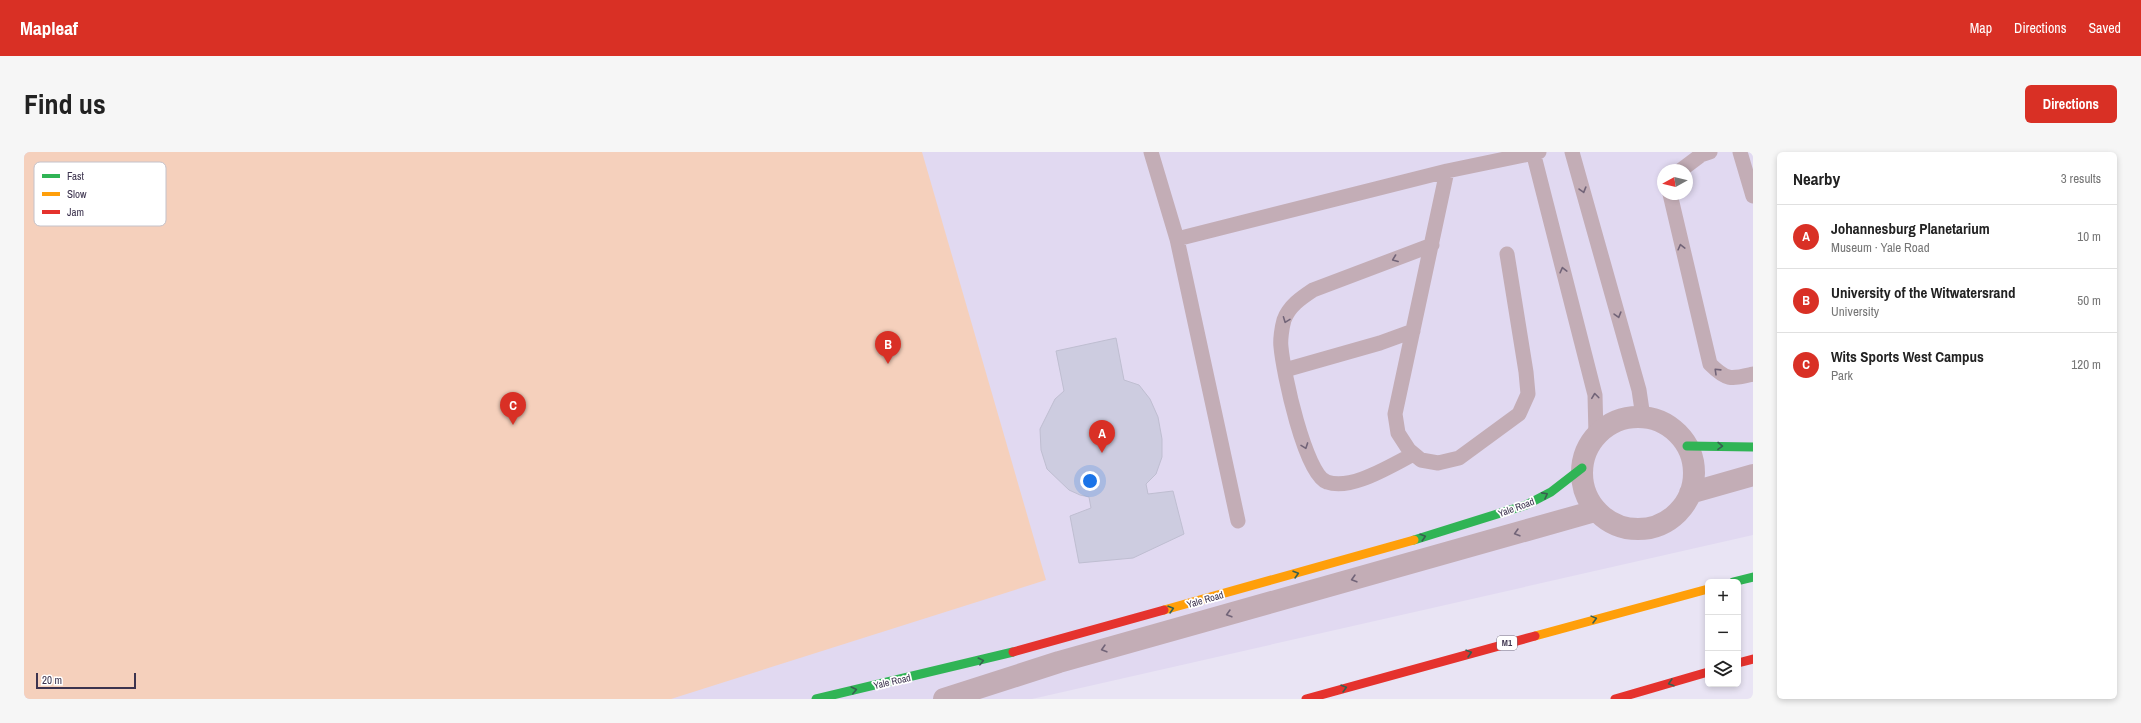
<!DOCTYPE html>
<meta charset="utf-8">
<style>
:root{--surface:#fff;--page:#f6f6f6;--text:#222;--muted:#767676;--line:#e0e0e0;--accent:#d93025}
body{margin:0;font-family:"Archivo Narrow",sans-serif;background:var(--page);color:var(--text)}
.controls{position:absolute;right:12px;bottom:12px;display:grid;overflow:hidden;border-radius:6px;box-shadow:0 2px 6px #0003}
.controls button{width:36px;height:36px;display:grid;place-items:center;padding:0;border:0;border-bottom:1px solid var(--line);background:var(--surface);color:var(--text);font:20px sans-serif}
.compass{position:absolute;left:1633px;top:12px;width:36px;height:36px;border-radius:50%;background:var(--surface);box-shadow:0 2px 6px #0003;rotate:262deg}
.scale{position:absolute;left:12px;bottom:10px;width:100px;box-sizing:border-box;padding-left:4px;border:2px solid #3c334e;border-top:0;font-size:11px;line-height:14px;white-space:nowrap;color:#3c334e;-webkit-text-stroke:3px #fff;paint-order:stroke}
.you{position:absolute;left:1066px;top:329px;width:14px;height:14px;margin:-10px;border:3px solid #fff;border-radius:50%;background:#1a73e8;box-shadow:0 0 0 6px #1a73e833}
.badge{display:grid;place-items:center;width:26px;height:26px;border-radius:50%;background:var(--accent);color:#fff;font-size:13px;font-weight:700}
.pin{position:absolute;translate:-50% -33px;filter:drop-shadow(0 1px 2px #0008)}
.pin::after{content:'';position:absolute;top:21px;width:14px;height:12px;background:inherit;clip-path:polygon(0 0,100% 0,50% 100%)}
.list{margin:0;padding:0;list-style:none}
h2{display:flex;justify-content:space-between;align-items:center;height:52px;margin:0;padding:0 16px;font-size:17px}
h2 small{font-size:13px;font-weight:400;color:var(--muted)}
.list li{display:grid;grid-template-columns:26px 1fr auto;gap:12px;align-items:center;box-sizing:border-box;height:64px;padding:0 16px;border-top:1px solid var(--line)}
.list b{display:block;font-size:15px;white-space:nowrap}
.list p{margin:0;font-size:13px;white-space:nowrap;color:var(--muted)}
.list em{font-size:13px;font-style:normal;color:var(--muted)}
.icon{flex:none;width:22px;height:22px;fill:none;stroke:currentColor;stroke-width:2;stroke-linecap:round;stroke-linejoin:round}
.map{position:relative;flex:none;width:1729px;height:547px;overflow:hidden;border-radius:6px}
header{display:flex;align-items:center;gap:24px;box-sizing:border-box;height:56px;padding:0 20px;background:var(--accent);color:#fff}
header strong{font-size:19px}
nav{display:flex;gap:22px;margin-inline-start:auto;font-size:14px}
.intro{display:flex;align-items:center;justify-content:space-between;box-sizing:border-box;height:96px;padding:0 24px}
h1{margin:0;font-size:28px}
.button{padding:10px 18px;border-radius:6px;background:var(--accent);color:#fff;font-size:14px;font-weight:700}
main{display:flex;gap:24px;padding:0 24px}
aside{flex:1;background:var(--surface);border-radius:6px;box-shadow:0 2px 6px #0003}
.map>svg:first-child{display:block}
.built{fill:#e1d9f1;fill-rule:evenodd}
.green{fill:#f5d0bc}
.building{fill:#cdcce0;stroke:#bfbed1}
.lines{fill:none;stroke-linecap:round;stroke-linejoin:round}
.lane{stroke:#c3adb6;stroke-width:15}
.street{stroke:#c3adb6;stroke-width:22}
.fast{stroke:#30b455;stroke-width:9}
.slow{stroke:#ff9f0a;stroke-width:9}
.jam{stroke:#e5322d;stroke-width:9}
.oneway{stroke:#726478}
.oneway2{stroke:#386050}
.labels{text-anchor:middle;stroke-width:3.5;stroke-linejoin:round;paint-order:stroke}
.shield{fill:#fff;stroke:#767083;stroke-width:1}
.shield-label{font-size:9px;font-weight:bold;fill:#3c334e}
.street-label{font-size:10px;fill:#3c334e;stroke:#fff}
.key{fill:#fff;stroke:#c4c2ca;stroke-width:1}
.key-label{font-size:11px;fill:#3c334e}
</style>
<header>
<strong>Mapleaf</strong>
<nav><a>Map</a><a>Directions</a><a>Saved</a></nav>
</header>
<div class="intro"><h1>Find us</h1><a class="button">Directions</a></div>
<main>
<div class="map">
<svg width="1729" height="547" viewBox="0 0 1729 547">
<rect width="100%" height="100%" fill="#e9e4f4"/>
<path class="built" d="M0,0H1729V383L1008,547H0ZM1639,18H1663V42H1639Z"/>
<path class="green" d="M0,0H898L1022,428L647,547H0Z"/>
<path class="building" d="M1092,186L1100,228L1115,233L1126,247L1134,265L1138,287V305L1132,322L1122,332L1124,342L1149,339L1160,382L1109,406L1055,411L1046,364L1067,356L1065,345L1056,343L1045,338L1023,317L1017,298L1016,277L1031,247L1040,239L1032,199Z"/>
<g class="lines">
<path class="lane" d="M1127,0L1153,87L1214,369
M1509,0L1571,243L1572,283
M1548,0L1615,238L1619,265
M1716,0L1729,44
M1657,18L1677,3L1686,0
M1423,19L1371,262L1374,281L1385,298L1397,308L1414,311L1435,306L1495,262L1504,242L1502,220L1483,102
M1646,42L1686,212C1703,229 1707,227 1729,222
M1153,87L1423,19L1515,0
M1261,218L1356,191L1389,179
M1390,302C1367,313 1328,339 1303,330C1281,323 1259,219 1257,195C1256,188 1258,175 1260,168C1265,154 1277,146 1289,138L1408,93"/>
<path class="street" d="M1558 321a56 56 0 1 1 112 0a56 56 0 1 1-112 0Z
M1666,341L1729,323
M920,547L1035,510L1571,359"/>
<path class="fast" d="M1663,294L1729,295
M1390,388L1502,353L1527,340L1558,316
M1709,430L1729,425
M792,547L989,500"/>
<path class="slow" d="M1140,458L1390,388
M1511,484L1684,437"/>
<path class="jam" d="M989,500L1140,458
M1714,511L1729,507
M1282,547L1511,484
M1591,547L1684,520"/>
</g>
<defs><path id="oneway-chevron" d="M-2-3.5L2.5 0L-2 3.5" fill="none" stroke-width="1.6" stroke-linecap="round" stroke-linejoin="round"/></defs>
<g class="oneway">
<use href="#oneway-chevron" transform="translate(1559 38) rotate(74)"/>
<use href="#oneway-chevron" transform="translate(1657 95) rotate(-104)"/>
<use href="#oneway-chevron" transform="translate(1371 107) rotate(159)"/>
<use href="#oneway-chevron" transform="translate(1539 118) rotate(-104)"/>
<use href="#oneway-chevron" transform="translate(1594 163) rotate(74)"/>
<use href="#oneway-chevron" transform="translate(1262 168) rotate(111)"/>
<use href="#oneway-chevron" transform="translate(1693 219) rotate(-136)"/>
<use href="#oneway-chevron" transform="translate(1571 244) rotate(-97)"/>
<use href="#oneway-chevron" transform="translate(1281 294) rotate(70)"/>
<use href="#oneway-chevron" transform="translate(1493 381) rotate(164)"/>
<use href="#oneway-chevron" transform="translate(1330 427) rotate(164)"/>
<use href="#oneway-chevron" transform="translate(1205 462) rotate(164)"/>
<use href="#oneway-chevron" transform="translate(1080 497) rotate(164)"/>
</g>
<g class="oneway2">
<use href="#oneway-chevron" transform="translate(1696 294) rotate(1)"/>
<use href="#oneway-chevron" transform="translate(1521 343) rotate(-28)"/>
<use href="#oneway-chevron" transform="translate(1399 385) rotate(-17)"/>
<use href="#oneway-chevron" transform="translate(1272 422) rotate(-16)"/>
<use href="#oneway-chevron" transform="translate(1147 457) rotate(-16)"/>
<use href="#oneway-chevron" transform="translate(1570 467) rotate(-15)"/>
<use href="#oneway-chevron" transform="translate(1445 501) rotate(-16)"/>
<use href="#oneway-chevron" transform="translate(957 509) rotate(-14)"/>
<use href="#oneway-chevron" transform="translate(1647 531) rotate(164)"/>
<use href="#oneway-chevron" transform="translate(1320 536) rotate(-16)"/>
<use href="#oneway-chevron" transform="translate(830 538) rotate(-13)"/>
</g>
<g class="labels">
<rect class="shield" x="1473" y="484" width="20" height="14" rx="3"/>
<g class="shield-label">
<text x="1483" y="494">M1</text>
</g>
<g class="street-label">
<text transform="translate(1492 355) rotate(-20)" y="4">Yale Road</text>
<text transform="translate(1181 447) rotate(-16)" y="4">Yale Road</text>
<text transform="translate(868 529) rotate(-13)" y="4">Yale Road</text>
</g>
</g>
<rect x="10" y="10" width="132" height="64" rx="6" class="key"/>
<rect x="18" y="22" width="18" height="4" fill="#30b455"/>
<rect x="18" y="40" width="18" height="4" fill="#ff9f0a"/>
<rect x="18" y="58" width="18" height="4" fill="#e5322d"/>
<g class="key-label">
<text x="43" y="28">Fast</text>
<text x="43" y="46">Slow</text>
<text x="43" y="64">Jam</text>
</g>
</svg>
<div class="controls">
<button>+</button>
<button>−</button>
<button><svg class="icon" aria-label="layers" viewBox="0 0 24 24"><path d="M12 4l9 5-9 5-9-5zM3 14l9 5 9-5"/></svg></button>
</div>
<svg class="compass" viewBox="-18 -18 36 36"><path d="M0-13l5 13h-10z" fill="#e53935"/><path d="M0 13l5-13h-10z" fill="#767676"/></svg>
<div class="scale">20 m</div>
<div class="you"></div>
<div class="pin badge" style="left:1078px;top:301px">A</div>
<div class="pin badge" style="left:864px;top:212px">B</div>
<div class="pin badge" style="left:489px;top:273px">C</div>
</div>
<aside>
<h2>Nearby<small>3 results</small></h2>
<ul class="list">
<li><span class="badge">A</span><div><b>Johannesburg Planetarium</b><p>Museum · Yale Road</p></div><em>10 m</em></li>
<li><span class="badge">B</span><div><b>University of the Witwatersrand</b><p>University</p></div><em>50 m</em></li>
<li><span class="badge">C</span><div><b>Wits Sports West Campus</b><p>Park</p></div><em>120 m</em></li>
</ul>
</aside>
</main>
